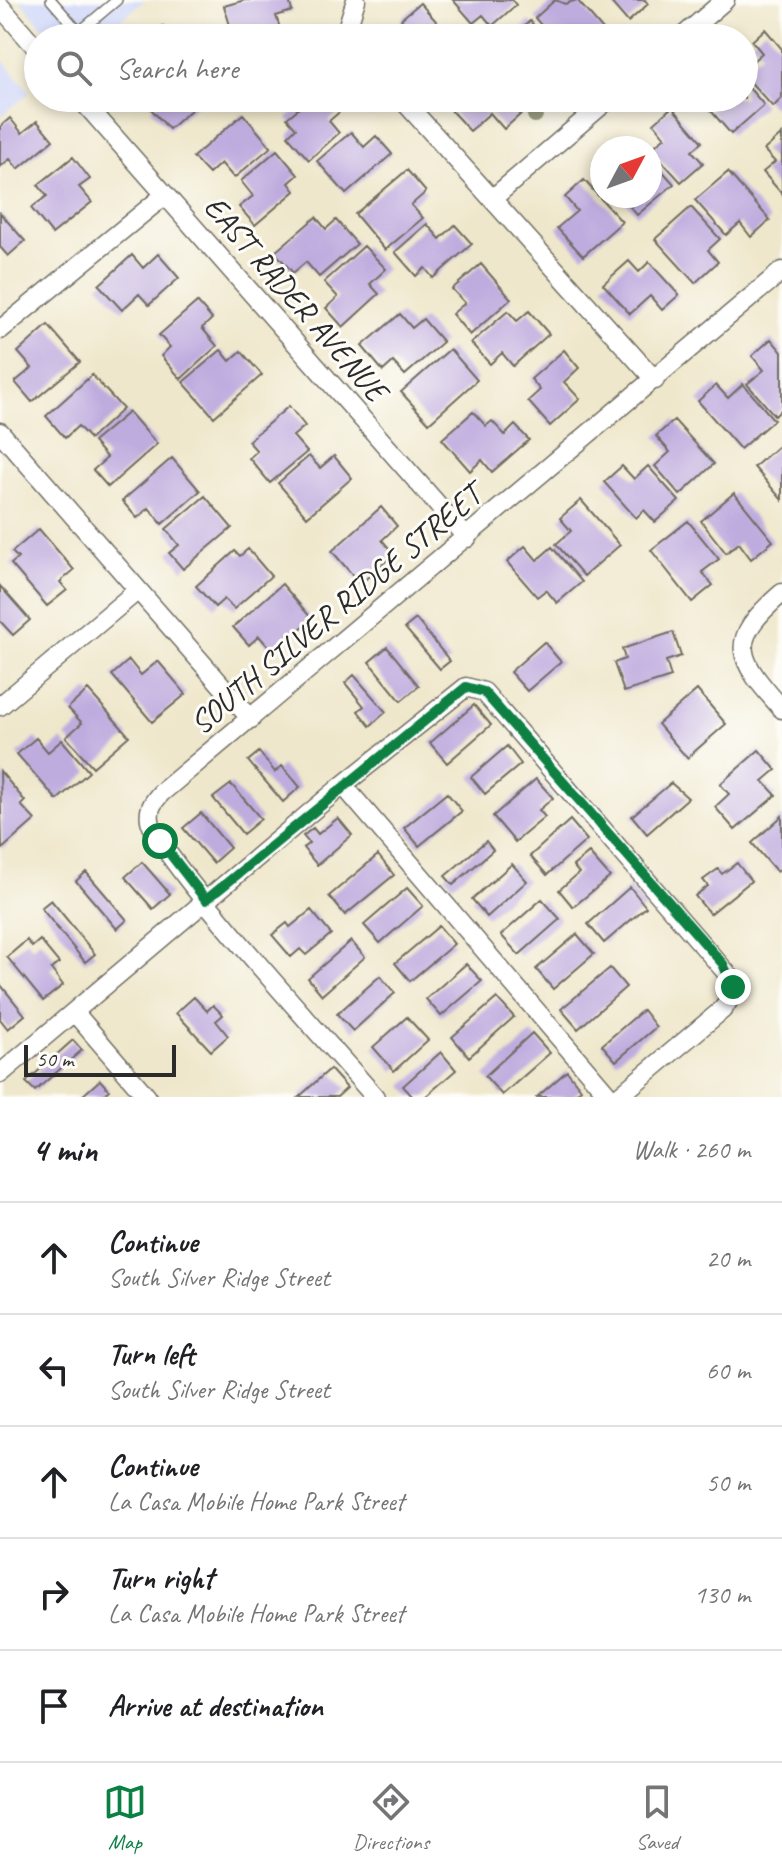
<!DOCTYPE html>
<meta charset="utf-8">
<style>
:root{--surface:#fff;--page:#f2f2f2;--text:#202124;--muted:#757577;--line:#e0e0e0;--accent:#0b8043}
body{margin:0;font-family:Caveat,sans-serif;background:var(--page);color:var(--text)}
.compass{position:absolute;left:590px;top:136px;width:72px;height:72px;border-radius:50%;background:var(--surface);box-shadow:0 4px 12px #0003;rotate:49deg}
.scale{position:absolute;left:24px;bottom:20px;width:152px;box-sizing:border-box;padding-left:8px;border:4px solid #2b2b2b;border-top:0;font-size:22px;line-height:28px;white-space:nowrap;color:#2b2b2b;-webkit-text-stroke:6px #fdfcf7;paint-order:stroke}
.stop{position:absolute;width:24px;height:24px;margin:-18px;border:6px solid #0b8043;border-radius:50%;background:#fff}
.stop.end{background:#0b8043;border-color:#fff;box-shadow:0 2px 8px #0008}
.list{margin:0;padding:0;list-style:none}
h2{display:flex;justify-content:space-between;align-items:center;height:104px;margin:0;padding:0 32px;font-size:34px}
h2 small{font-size:26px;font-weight:400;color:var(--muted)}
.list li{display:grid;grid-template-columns:52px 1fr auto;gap:24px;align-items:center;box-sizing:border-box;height:112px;padding:0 32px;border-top:2px solid var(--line)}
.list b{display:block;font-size:30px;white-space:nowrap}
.list p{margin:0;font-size:26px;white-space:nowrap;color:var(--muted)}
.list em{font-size:26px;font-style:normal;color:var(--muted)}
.icon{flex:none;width:44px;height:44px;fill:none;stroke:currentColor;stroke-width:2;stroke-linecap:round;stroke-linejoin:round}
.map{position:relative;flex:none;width:782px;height:1097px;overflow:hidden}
.search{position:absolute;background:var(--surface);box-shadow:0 4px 12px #0003;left:24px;right:24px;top:24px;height:88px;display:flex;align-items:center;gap:20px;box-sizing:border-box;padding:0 28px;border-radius:44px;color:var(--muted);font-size:30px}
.sheet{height:664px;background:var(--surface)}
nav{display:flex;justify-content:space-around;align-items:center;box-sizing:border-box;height:112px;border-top:2px solid var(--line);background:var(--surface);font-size:22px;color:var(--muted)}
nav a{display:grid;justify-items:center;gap:4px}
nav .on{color:var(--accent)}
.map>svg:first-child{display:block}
.built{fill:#d1d9f9}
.building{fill:#bfacdf}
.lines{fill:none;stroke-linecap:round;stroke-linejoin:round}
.service-casing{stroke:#706d63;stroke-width:12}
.minor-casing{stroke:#706d63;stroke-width:21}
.service{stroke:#fff;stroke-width:9}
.minor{stroke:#fff;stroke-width:18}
.tree{fill:#9a9c80}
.route{stroke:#0b8043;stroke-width:10}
.labels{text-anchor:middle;stroke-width:6;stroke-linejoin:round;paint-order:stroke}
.street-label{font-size:32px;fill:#2b2b2b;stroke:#fdfcf7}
</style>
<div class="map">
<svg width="782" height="1097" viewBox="0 0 782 1097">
<rect width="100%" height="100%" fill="#fdfcf7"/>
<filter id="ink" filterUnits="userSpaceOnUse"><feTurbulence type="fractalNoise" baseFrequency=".0125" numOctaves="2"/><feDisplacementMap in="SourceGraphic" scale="16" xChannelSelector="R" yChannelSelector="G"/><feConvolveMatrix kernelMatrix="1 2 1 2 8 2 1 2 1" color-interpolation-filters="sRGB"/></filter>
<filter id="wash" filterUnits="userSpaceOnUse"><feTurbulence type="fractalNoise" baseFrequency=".006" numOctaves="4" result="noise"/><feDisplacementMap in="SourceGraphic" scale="32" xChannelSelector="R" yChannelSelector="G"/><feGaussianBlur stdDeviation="1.8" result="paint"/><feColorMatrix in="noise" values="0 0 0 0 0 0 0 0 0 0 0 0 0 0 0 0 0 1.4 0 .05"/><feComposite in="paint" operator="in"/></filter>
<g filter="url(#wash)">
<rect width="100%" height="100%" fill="#efe7cb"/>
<path class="built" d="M20,0H145L99,38H52Z
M0,57L30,92L0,117Z"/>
<g id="blocks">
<path class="building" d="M245,0H289L292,11L276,16L282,34L267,38H234L224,6Z
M453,0H512L516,5L492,26L483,15L473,23Z
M555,0L565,4L577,0L610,38H552L535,18Z
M609,0H645L648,4L628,22Z
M420,3L451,38H408L413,33L401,19Z
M530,21L545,38H510Z
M163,26L173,38H129L141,28L149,37Z
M765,29L782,49V98L773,107L744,75V69L762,53L752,41Z
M744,82L764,105L731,134L700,98H744Z
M163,98H197L200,102L169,129L151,109Z
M311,98H335L344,108L329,121L339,133L309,160L288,136L296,128L287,118Z
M450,98H506L521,114L504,129L490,113L470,131L444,103Z
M672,107L702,142L692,151L703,163L681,182L651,149L665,137L654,123Z
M243,114L271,147L234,178L221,163L209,174L193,157Z
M10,118L22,133L37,121L53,140L18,169L10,159L0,167V127Z
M351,132L364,147L376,136L392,154L346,194L317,161Z
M782,134V194L763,172L775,162L764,150Z
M277,150L298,175L289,183L295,191L255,225L239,207L253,196L241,181Z
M73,157L90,179L79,187L92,202L52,234L31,208L47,196L38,185Z
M650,157L674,184L637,215L621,196H650Z
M407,170L426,192L411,205L423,218L385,250L355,214Z
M728,172L770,220L751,237L740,223L726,235L695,200Z
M584,180L622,222L583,256L557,228L577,211L565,197Z
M691,207L720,239L708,250L718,262L695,283L655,239Z
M0,213L25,241L8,256L0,247Z
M316,217L326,229L336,220L357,244L319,277L306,262L293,273L275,252Z
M427,224L440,239L455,225L472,244L433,278L425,268L416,276L395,252Z
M364,246L386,269L370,284L379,294L343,327L326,308L338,297L324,282Z
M158,254L179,278L149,305L139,294L122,310L99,285L132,255L143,268Z
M629,261L639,272L649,262L679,295L662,310L650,296L630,314L603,284Z
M481,264L511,299L470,335L452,314L465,303L452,289Z
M197,302L212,319L202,328L217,346L181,379L161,356L170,347L159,335Z
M508,311L517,321L529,311L549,334L513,366L502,353L490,364L471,343Z
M400,314L412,328L423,319L443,342L405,375L393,362L383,371L362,346Z
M48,325L80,362L32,402L15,382L32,368L18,352Z
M771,339L782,352V409L775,416L747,384L764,370L752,356Z
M450,349L477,380L429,423L401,392Z
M221,350L230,361L241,351L262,375L214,417L183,382Z
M564,350L579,368L564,382L580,399L550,426L528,401L540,390L531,379Z
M92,375L123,409L90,439L78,426L65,438L46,416Z
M743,384L774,420L740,449L698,401L716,385L728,398Z
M289,406L305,426L293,436L307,452L270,483L249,458L257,451L248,441Z
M129,412L157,444L108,487L93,470L107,458L93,442Z
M473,412L486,426L492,421L505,435L515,425L529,440L492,472L482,460L470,471L442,439Z
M674,420L714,464L680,495L655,466L670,452L656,436Z
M782,443V500L754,467Z
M309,456L320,468L334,456L352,478L307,517L278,483Z
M172,458L200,491L162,524L149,508L137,518L122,501Z
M622,466L634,479L648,466L679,501L655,522L644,510L636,518L604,482Z
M734,493L773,541L751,559L739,543L726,553L701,521Z
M205,496L232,528L183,569L169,553L179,545L166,529Z
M581,500L620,545L584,576L556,544L571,531L560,518Z
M381,507L397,526L382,540L394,554L360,584L332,551Z
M688,521L719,559L702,572L713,585L692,602L651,550Z
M39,529L74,570L60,582L67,590L47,606L11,564L18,558L12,552Z
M525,546L537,560L552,547L582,582L557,603L546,590L537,597L507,562Z
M248,549L271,576L234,609L224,599L215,607L196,586L235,551L240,556Z
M282,584L312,619L273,652L259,636L249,645L233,627Z
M0,586L30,620L13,635L0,621Z
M416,619L450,661L440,669L405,628Z
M673,632L681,656L666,661L671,677L624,692L614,663L625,659L622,649Z
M544,642L561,662L527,691L510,672Z
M387,647L419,686L401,701L369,662Z
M129,660L141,675L158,661L186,694L152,722L112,675Z
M354,675L386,712L370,726L358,711L364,706L345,683Z
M88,690L129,736L93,767L66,737L82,723L68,708Z
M697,690L726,724L687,758L658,724Z
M474,705L491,725L447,763L430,743Z
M36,738L48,752L62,740L89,772L57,800L17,754Z
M507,746L521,764L485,794L471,777Z
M759,750L776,770L763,781L776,795L735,830L715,807L729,794L720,784Z
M259,752L275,772L282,766L300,787L283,802L248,761Z
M0,771L25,801L21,805L35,820L2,849Z
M536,779L553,798L539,810L545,817L515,842L493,816Z
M671,783L688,798L647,834L632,816Z
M231,784L261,819L243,834L213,798Z
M447,793L462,811L419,846L404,828Z
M201,813L230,848L213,863L183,828Z
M782,816V868L777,872L752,843Z
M338,818L352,835L317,865L303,848L309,843L303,836L313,828L318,834Z
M570,820L587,840L547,875L530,856Z
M486,841L493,850L453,885L445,876Z
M589,853L610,877L573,907L559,890L579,873L573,866Z
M378,855L394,875L345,915L329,896Z
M142,862L170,894L153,909L125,877Z
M737,863L751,881L710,914L695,896L708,886L703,880L718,869L722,874Z
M512,864L527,881L487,917L472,899Z
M86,872L127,920L117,929L76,881Z
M630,887L646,907L604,943L588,924Z
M407,888L423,906L380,943L364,925Z
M542,899L560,919L519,955L501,935Z
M51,900L95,954L85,962L41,908Z
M311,910L331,934L306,955L300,949L291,957L272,935L287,923L290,927Z
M439,926L454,944L410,981L395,963Z
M577,934L594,954L553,989L536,969Z
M27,940L32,947L40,940L59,963L51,969L63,985L43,1001L7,957Z
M351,941L365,957L322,995L308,978Z
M466,964L482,981L441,1016L426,999Z
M610,968L626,987L578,1029L561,1009Z
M380,976L395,993L353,1031L337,1014Z
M0,984L25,1015L8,1029L0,1019Z
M194,997L207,1011L213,1005L223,1015L216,1021L228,1036L211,1051L176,1013Z
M497,998L514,1017L469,1057L452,1037Z
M643,1010L656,1027L616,1061L602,1045Z
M407,1017L428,1040L394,1071L373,1047Z
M532,1033L550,1053L502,1095L485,1076Z
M73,1040L82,1050L35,1091L26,1082Z
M441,1052L456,1070L425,1097H413L403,1086Z
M330,1069L347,1088L337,1097H299Z
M567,1071L581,1089L572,1097H537Z
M100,1080L109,1090L102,1097H81Z"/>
</g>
</g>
<g filter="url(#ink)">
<use href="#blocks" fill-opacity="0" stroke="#706d63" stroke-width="2"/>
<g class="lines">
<defs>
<path id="service" d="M51,0L79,32
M72,38L117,0"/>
<path id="minor" d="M0,6L38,50
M351,38L349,22L356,0
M681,38L725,0
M80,98L467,538
M401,98L655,380
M492,199L610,98
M0,330L165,195
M0,432L251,719
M782,593C725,642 737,658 782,709
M0,706L138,590
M343,785L610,1097
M75,1013L147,1097
M0,1074L343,785L466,687L484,692L731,978C734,991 731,999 722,1010L618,1097
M375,1097C341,1057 154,854 150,820C148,808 154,801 161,793L782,271"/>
</defs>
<use href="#service" class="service-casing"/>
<use href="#minor" class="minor-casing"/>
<use href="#service" class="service"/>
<use href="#minor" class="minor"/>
</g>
<circle class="tree" cx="535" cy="115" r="8"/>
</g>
<g class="lines" filter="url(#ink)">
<path class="route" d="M160,841L206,900L466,687L484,692L723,964L733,987"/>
</g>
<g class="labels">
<g class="street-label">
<text transform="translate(296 298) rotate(49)" y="11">EAST RADER AVENUE</text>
<text transform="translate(335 609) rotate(-40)" y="11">SOUTH SILVER RIDGE STREET</text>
</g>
</g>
</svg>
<svg class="compass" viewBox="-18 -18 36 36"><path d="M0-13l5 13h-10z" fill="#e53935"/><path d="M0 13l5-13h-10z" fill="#757577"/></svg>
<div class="scale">50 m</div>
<div class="stop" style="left:160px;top:841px"></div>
<div class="stop end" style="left:733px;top:987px"></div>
<div class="search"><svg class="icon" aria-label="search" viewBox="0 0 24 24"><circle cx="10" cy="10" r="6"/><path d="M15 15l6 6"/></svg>Search here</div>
</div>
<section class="sheet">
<h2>4 min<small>Walk · 260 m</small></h2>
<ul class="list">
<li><svg class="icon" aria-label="ahead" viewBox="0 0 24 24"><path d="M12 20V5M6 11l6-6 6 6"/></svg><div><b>Continue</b><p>South Silver Ridge Street</p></div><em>20 m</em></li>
<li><svg class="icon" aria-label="left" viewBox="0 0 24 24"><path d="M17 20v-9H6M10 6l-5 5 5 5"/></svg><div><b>Turn left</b><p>South Silver Ridge Street</p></div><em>60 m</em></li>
<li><svg class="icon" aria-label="ahead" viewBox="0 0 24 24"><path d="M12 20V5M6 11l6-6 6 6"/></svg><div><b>Continue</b><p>La Casa Mobile Home Park Street</p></div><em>50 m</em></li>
<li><svg class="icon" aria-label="right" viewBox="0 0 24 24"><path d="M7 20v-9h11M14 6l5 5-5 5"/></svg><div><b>Turn right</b><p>La Casa Mobile Home Park Street</p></div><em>130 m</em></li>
<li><svg class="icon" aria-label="arrive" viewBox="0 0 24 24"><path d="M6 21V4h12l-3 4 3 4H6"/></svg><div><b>Arrive at destination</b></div></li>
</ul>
</section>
<nav>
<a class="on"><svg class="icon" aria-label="map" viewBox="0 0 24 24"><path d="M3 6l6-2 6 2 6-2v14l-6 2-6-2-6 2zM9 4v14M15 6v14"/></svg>Map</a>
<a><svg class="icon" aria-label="directions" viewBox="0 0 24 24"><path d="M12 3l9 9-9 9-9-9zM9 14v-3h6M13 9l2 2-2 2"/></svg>Directions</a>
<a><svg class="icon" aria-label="saved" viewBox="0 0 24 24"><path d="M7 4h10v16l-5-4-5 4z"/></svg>Saved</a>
</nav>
